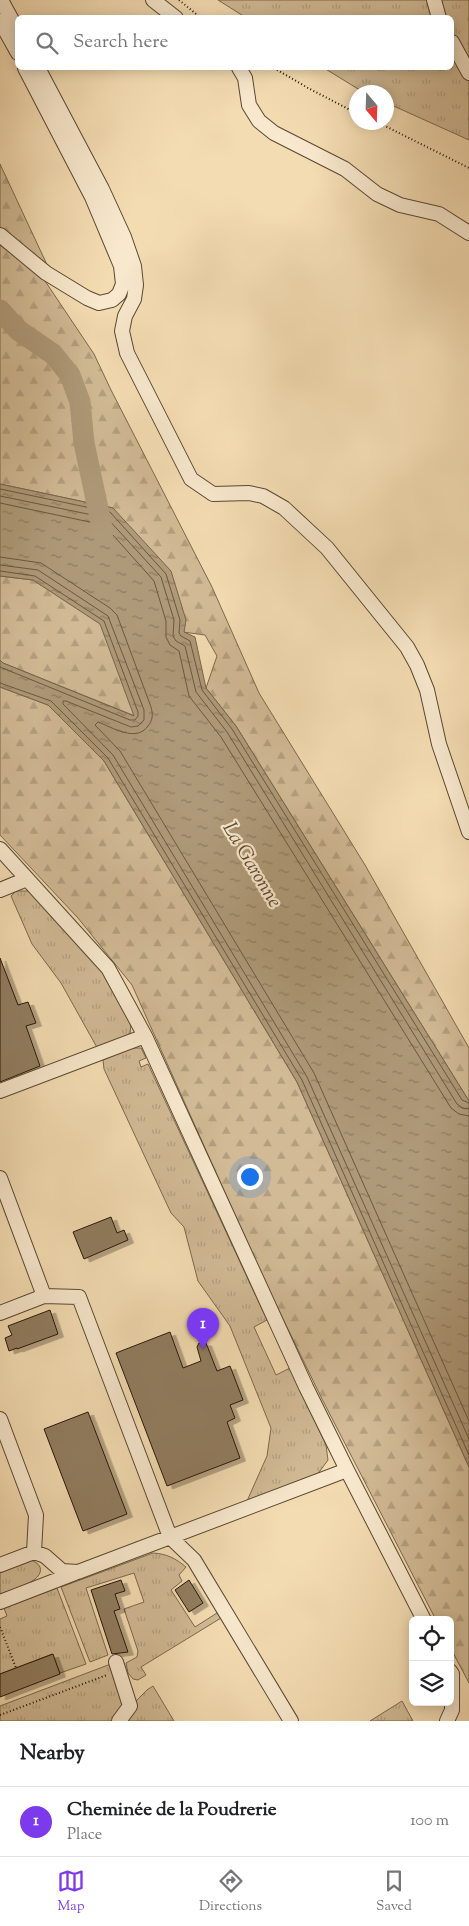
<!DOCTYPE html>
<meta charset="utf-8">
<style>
:root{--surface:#fff;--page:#f6f6f6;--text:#202124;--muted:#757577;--line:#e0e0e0;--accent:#7c3aed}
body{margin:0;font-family:"Sorts Mill Goudy",serif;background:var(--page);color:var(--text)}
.controls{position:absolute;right:15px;bottom:15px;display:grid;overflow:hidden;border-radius:8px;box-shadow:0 2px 12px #0003}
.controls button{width:45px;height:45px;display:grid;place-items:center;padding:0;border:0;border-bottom:1px solid var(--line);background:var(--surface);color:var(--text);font:25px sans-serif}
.compass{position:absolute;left:349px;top:85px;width:45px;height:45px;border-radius:50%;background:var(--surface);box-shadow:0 2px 12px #0003;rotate:161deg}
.you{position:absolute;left:249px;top:1176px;width:18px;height:18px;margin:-12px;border:4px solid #fff;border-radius:50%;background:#1a73e8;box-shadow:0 0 0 8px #1a73e833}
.badge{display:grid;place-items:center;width:32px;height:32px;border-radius:50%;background:var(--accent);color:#fff;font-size:16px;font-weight:700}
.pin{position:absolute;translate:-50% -41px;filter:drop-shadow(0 1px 2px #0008)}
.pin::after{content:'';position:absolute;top:26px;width:18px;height:15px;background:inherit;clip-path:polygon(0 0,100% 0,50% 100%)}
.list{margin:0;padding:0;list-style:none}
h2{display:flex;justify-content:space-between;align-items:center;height:65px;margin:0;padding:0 20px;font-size:21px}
h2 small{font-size:16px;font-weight:400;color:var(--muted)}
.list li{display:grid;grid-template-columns:32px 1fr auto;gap:15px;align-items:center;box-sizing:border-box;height:70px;padding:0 20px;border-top:1px solid var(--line)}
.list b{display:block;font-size:19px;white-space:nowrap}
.list p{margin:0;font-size:16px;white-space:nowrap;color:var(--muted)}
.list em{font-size:16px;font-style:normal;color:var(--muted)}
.icon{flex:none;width:28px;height:28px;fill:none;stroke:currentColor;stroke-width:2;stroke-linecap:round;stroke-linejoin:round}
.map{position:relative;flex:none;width:469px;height:1721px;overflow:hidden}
.search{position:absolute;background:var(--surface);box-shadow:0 2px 12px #0003;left:15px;right:15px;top:15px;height:55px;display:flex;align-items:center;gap:12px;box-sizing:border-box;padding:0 18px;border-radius:8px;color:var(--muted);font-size:19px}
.sheet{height:135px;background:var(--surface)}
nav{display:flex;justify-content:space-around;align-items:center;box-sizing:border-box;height:70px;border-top:1px solid var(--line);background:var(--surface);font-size:14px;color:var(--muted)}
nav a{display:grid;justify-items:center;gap:2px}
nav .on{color:var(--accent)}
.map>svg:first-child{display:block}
.grass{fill:url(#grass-tufts);stroke:#7b684e}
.forest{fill:url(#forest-firs);stroke:#7b684e}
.water{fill:url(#water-ripples);stroke:#77654b}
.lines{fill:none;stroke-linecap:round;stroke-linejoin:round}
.shore{stroke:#6a5840;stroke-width:1}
.river{stroke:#ae9978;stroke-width:21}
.building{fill:#917d60;stroke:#251607;filter:url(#shadow)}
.minor-casing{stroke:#594832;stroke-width:16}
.path{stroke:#251607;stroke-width:2;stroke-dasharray:1 2.5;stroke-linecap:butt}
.minor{stroke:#f8e8cd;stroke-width:14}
.labels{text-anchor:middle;stroke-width:4.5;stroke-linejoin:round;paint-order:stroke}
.water-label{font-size:20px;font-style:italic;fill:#5c4a34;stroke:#f8e8cd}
</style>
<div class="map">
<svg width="469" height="1721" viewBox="0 0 469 1721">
<defs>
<pattern id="grass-tufts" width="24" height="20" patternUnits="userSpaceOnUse" patternTransform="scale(1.25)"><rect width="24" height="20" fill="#d1ba95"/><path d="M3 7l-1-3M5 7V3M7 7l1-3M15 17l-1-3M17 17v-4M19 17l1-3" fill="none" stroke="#b39f7f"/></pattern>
<pattern id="forest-firs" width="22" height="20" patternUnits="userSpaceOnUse" patternTransform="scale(1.25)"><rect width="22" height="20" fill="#d1ba95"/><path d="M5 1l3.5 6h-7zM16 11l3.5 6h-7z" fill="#b39f7f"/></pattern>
<pattern id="water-ripples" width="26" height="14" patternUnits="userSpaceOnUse" patternTransform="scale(1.25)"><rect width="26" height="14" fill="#ae9978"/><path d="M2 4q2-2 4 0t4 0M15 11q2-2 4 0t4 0" fill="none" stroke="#8d7c60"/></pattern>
<filter id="shadow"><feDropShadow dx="5.5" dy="3" stdDeviation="0" flood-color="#0004"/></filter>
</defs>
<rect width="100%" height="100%" fill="#f4dcb2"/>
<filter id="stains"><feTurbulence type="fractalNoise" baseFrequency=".004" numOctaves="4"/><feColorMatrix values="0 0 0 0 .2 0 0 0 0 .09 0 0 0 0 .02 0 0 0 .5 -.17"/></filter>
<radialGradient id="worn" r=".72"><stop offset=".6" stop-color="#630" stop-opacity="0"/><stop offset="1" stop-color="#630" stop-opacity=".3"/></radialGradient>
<path class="grass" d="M218,0H469V140L387,103L386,92H363L324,68H452V18L245,17Z
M16,891H29L103,972L131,1023L130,1034L125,1041L99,1051L61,983L32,944L11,896Z
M132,1048H141L146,1058L139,1061L141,1067L148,1064L267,1320L254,1327L276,1375L290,1368L326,1445L328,1460L317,1475L247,1501L267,1456L271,1428L230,1326L198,1281L184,1227L171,1213L104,1069L103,1060Z
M153,1553C167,1554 175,1558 186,1567L179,1575L182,1581L171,1590L195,1627L217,1613L221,1618L141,1667L146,1675L138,1680L133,1679L128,1673L126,1663L137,1657L138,1651L124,1609L144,1602L134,1573L86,1588L108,1655L90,1662L61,1587Z
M31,1560C35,1562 38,1563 40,1567C45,1582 10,1590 0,1594V1571Z
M57,1588L86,1664L60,1673L52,1654L0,1674V1619L7,1616L4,1608Z
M116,1662L131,1706L147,1690L153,1686L174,1721H0V1706Z
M402,1701L413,1721H370Z"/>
<path class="forest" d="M0,164L49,269L43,278L94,354L111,390L212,587L259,693L365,865L469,1048V1101L236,726L206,688L217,656L205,635L183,632L113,508L0,484Z
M0,576L33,580L101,624L135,716L3,663L0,660Z
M0,687L48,705L104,761L297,1082L469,1467V1683L450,1647V1620H436L322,1399L265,1282L132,985L78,918L0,835Z"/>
<path class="water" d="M0,484L113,508L171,571L186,620L184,632L195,637L206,688L236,726L469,1101V1467L297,1082L104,761L48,705L0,687V660L3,663L134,716L100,624L33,580L0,576Z"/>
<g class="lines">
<path class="shore" d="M0,489L110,512L166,574L180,620L179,633L181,636L190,641L202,690L232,729L462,1100L469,1103
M0,496L107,518L161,577L174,620L173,636L176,641L185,646L196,692L227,732L457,1104L462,1108L469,1109
M0,503L104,525L154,581L166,621V637L170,645L179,651L189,696L221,737L451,1108L459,1114L469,1116
M0,557L41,563L110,608L117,615L151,707C153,714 153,720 148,726C136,743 112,727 98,722L95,725L120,751L314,1073L469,1421
M0,565L38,570L108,616L144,710V720L138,726L131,727L66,701H63V704L113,755L307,1077L469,1439
M0,571L35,576L104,621L138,712V716L135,720H130L0,667
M0,683L51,701L108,758L302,1080L469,1455"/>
<path class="river" d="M0,310L18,330L53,354L70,375L80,402L84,443L103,532"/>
</g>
<path class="building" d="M0,958L18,1005L28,1002L36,1023L26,1026L40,1066L0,1082Z
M111,1217L117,1233L124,1230L128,1240L84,1259L73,1232Z
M50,1310L58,1334L17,1349V1348L9,1351L5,1338L12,1335L8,1326Z
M170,1332L183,1368L201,1361L197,1347L199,1343H206L217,1371L230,1366L243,1400L230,1405L235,1418L227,1422L240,1458L167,1486L116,1353Z
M88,1412L127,1514L83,1531L44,1429Z
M121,1580L125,1591L115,1594L120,1609L114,1611L128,1652L112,1654L91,1590Z
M189,1580L203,1603L189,1612L175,1590Z
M53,1654L60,1674L0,1697V1674Z"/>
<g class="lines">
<defs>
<path id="minor" d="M1,0L18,31
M153,0L176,18
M434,0L439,18
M0,21L18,53
M452,42L469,73
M38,68L102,189L124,237L134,266L136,285L134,299L125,316L122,331L127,353L191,479L213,494L249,493L263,496L284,508L327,548L407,647L417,665L427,690L439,744L469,832
M239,68L245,78L249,105L259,121L274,133L345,169L377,194L400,205L439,214L469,233
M0,235L46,273L87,298L99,303L112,300L119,294L123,284L121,266L92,197L25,68
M0,849L108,968L145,1036L306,1387L347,1470L424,1620
M0,890L27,879
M0,1091L145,1036
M0,1178L44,1296L0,1313
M44,1296L79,1297L170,1537L194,1560L291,1721
M0,1419L36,1515L34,1552
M0,1565L34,1552L45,1556L62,1571L78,1572L347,1470
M0,1602L75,1573
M116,1662L130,1706L119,1721
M447,1721L452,1710V1674L450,1671"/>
</defs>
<use href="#minor" class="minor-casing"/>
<path class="path" d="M179,0L201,18
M274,68L308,88L356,113
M377,122L469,168
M0,1627L16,1668
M0,1715L107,1675"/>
<use href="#minor" class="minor"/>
</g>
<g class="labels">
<g class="water-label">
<text transform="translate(253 864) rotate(59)" y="7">La Garonne</text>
</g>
</g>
<rect width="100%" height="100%" filter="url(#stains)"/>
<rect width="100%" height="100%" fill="url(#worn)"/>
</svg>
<div class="controls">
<button><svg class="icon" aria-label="locate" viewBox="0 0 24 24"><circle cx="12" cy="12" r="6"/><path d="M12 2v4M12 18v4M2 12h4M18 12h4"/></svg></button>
<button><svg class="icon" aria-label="layers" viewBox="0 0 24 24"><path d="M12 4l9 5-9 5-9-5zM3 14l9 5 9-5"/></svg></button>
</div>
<svg class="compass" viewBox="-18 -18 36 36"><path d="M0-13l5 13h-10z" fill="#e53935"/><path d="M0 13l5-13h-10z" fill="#757577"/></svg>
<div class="you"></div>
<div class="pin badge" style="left:203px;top:1349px">1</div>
<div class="search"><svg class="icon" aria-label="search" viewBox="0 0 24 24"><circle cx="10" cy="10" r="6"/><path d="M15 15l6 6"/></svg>Search here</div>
</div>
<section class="sheet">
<h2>Nearby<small></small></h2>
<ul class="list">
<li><span class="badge">1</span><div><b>Cheminée de la Poudrerie</b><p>Place</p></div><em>100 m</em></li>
</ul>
</section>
<nav>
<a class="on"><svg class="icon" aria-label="map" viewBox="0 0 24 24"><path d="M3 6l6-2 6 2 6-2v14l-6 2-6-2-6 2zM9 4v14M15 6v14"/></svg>Map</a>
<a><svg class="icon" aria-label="directions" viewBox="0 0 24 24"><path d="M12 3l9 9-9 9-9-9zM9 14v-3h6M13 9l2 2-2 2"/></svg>Directions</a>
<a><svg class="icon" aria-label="saved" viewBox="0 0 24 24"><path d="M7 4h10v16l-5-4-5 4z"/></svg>Saved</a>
</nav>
